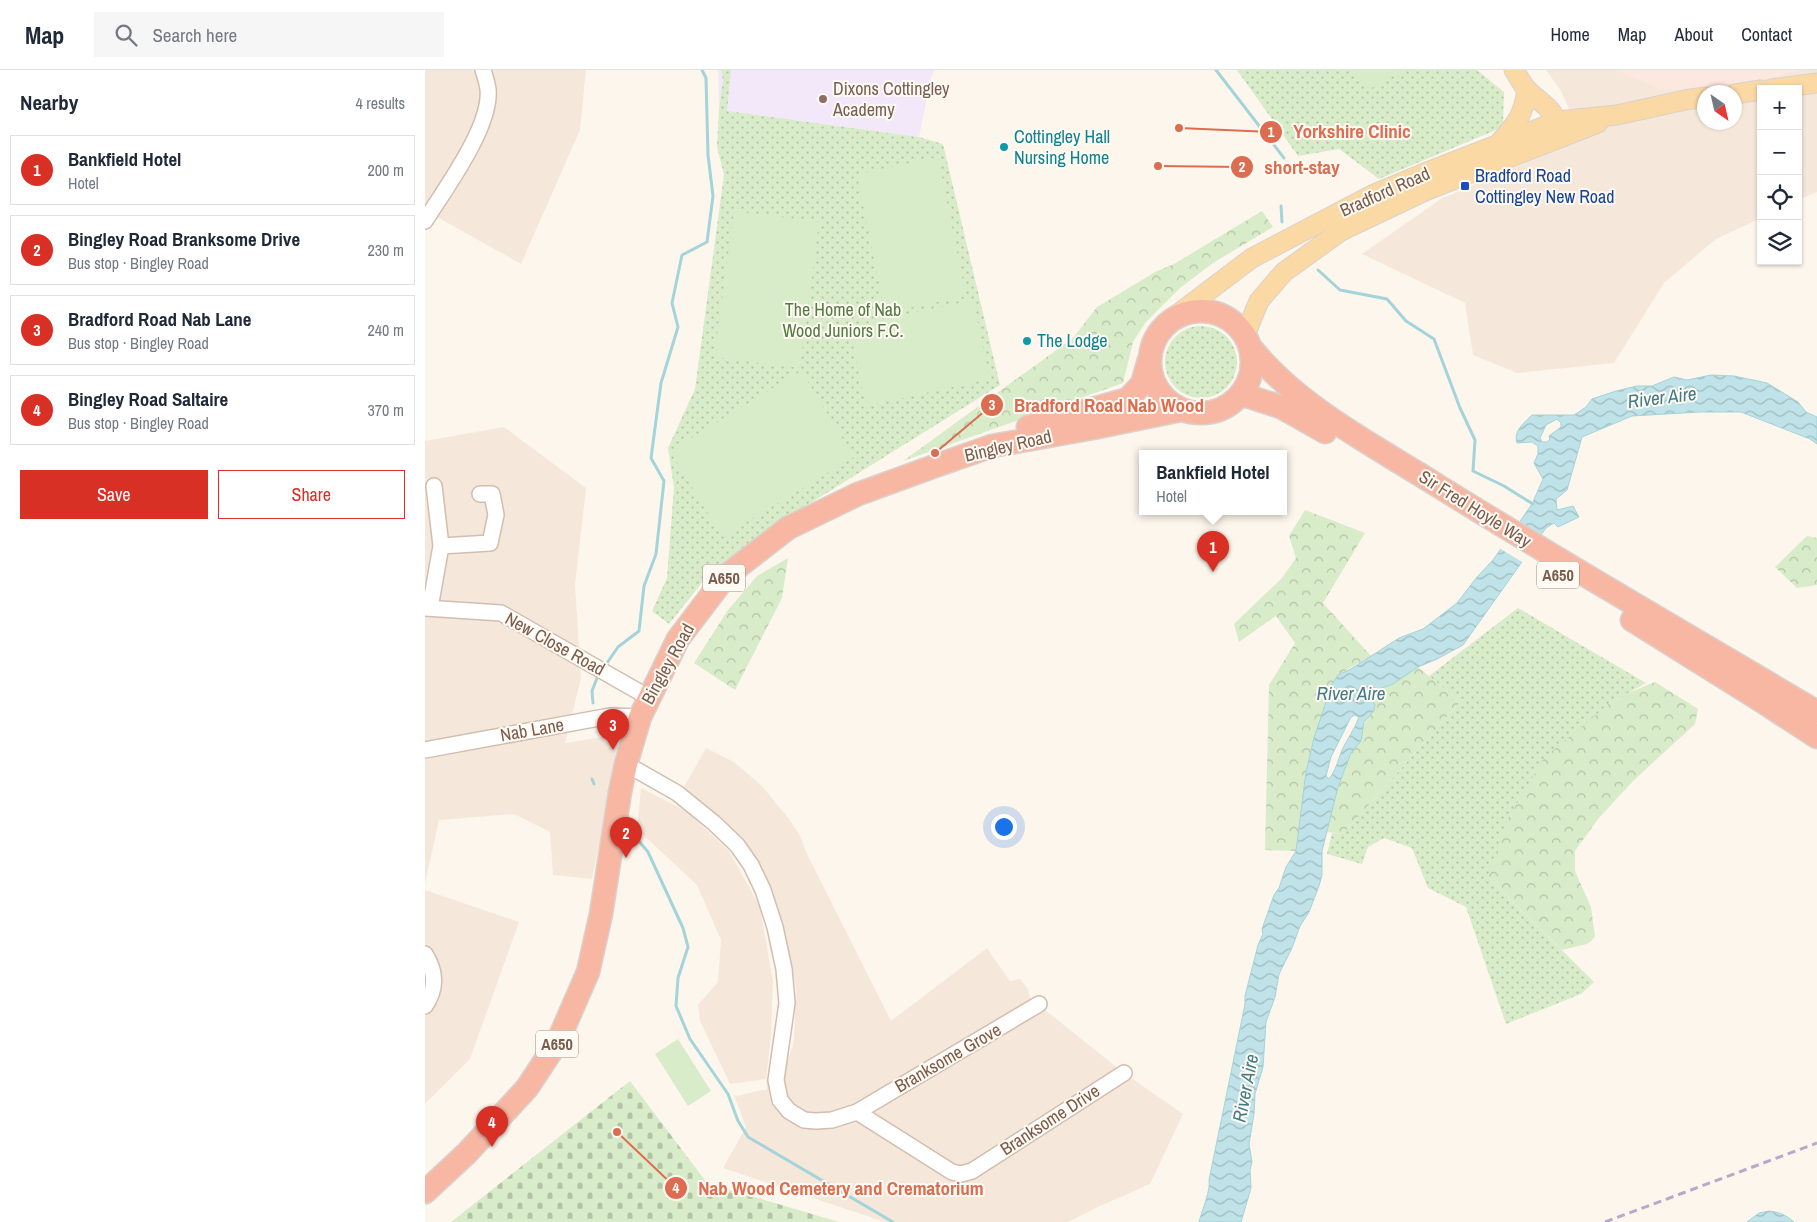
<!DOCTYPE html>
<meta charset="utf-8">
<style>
:root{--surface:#fff;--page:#f6f6f7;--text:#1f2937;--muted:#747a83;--line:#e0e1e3;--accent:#d93025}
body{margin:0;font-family:"Archivo Narrow",sans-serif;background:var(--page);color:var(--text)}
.controls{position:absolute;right:15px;top:15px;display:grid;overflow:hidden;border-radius:0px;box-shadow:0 1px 4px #0004}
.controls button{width:45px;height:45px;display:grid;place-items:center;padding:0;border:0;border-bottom:1px solid var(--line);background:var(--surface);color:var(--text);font:25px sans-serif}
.compass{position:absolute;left:1272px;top:15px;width:45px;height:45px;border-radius:50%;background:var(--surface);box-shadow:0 1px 4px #0004;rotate:146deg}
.you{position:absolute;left:578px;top:756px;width:18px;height:18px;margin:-12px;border:4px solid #fff;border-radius:50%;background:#1a73e8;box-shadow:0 0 0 8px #1a73e833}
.badge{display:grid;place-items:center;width:32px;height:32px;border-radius:50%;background:var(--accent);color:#fff;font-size:16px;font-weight:700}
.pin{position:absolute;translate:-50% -41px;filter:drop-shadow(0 1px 2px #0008)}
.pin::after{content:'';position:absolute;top:26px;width:18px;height:15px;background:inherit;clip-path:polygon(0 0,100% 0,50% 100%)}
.popup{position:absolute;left:714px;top:380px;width:148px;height:65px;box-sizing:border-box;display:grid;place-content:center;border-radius:0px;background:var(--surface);filter:drop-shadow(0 1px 4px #0005);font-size:16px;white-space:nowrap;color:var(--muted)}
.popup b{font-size:19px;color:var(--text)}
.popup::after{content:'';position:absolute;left:50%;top:100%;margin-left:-10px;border:10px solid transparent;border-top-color:var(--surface)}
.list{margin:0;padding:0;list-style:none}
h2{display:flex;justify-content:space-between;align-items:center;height:65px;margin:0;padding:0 20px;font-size:21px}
h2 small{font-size:16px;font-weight:400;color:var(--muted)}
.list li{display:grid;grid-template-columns:32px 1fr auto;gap:15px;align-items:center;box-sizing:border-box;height:70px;margin:0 10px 10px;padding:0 10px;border:1px solid var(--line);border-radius:0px}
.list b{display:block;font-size:19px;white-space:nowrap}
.list p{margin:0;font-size:16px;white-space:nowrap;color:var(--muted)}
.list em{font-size:16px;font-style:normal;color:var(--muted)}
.actions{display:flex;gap:10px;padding:15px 20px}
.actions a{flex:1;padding:11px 0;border:1px solid var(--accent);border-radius:0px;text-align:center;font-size:18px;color:var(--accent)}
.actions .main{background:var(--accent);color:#fff}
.icon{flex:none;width:28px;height:28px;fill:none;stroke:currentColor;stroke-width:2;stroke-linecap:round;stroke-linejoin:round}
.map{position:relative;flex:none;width:1392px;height:1152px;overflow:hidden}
header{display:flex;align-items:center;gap:30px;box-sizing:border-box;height:70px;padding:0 25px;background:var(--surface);border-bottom:1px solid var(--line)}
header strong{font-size:24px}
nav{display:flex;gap:28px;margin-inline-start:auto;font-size:18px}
.search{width:350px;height:45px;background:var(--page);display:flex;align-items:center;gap:12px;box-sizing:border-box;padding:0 18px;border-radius:0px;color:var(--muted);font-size:19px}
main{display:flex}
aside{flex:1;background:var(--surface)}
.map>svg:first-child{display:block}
.residential{fill:#f5e8da;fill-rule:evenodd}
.commercial{fill:#fde8e0}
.education{fill:#f3e8fa}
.grass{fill:url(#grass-dots)}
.forest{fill:url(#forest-crowns)}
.cemetery{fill:url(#cemetery-stones)}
.pitch{fill:#d8ecc9}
.water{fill:url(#water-waves);stroke:#a5d3da;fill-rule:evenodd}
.pier{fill:#fdf6ec}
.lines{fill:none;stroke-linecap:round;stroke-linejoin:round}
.stream{stroke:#a5d3da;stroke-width:3}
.minor-casing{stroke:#d1beb0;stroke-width:18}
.major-casing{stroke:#dad1cd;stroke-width:21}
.highway-casing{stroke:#dad1cd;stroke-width:25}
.minor{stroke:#fff;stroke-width:15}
.major{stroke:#fbd9a5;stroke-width:19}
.highway{stroke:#f7b7a3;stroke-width:22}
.rail{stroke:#b9a8c9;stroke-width:3;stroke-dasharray:8 5;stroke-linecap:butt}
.education-dot{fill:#8d6e63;stroke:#fffaf3;stroke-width:2}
.culture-dot{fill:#0f9aa8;stroke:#fffaf3;stroke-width:2}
.transit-dot{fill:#1a4fb4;stroke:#fffaf3;stroke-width:2}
.labels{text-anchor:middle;stroke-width:4;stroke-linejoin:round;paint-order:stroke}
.shield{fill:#fffaf3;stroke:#a28b7f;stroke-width:1}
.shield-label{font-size:16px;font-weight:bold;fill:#7a5c4d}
.education-label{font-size:18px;fill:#785e54;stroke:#fffaf3;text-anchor:start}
.culture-label{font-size:18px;fill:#0d838f;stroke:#fffaf3;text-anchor:start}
.transit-label{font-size:18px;fill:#164399;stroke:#fffaf3;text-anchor:start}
.street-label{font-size:18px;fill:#7a5c4d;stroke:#fffaf3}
.park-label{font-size:18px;fill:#537a41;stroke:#fffaf3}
.water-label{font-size:19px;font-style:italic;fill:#437c86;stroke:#fffaf3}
.leader{fill:none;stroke:#dc6d51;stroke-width:2}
.callout-dot{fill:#dc6d51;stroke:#fffaf3;stroke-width:2}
.mark-label{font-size:15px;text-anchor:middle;font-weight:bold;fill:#fff}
.callout-label{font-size:19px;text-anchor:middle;font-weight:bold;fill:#dc6d51;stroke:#fffaf3;stroke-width:4;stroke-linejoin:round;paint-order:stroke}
</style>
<header>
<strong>Map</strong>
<div class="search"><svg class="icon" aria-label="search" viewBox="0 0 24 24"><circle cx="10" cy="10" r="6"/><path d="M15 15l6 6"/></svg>Search here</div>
<nav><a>Home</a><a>Map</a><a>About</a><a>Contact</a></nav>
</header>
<main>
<aside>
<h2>Nearby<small>4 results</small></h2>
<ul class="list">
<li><span class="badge">1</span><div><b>Bankfield Hotel</b><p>Hotel</p></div><em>200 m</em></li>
<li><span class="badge">2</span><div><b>Bingley Road Branksome Drive</b><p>Bus stop · Bingley Road</p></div><em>230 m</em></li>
<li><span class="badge">3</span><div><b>Bradford Road Nab Lane</b><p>Bus stop · Bingley Road</p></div><em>240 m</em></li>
<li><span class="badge">4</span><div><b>Bingley Road Saltaire</b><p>Bus stop · Bingley Road</p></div><em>370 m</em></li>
</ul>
<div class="actions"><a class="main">Save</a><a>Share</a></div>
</aside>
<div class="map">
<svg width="1392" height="1152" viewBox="0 0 1392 1152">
<defs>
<pattern id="grass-dots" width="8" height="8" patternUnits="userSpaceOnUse" patternTransform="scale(1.25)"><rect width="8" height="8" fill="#d8ecc9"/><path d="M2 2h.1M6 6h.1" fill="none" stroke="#b4c2a5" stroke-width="1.8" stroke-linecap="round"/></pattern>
<pattern id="forest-crowns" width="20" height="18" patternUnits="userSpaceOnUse" patternTransform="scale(1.25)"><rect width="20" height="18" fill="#d8ecc9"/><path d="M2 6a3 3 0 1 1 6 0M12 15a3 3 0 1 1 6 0" fill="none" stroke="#b4c2a5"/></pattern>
<pattern id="cemetery-stones" width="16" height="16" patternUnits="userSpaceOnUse" patternTransform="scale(1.25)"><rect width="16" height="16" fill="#d8ecc9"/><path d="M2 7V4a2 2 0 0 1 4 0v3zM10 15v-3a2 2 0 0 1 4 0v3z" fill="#b4c2a5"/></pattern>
<pattern id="water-waves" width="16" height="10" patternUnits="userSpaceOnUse" patternTransform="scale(1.25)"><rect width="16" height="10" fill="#bfe3e8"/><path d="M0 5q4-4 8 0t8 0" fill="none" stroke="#a0bbbe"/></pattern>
</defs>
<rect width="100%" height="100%" fill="#fdf6ec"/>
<path class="residential" d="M0,0H161L155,60L96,194L14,148L0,157Z
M1121,0H1392V122L1373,130V19H1336V148L1291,169L1239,213L1189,293L1092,303L1048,285L1040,233L937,184L1016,129L1157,69L1136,21ZM1280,22H1310V52H1280Z
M79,357L161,418L150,515L156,608L140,673L197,664L167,809L128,805L125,762L89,744L14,750L0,814V371Z
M281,678L309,692L336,715L364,749L375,766L382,784L466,951L562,878L585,911L595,909L603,919L605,928L699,1003L758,1044L725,1114L675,1136L643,1152H460L298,1098L321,1057L309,1025L313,1026L336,1020H342L341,1009L305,1014L275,951L273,935L293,912L296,870L272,815L212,759L216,718L261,741L304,781L335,837L348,911L346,966L341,1009L358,1005L369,972L371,918L362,873L336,802L258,719Z
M0,820L94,852L45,989L0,1034Z"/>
<path class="commercial" d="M1191,0H1372L1350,7L1262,20L1235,19Z"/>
<path class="education" d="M293,0H511L507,4L494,67L294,40Z"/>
<path class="grass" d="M296,0H306L302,41L494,67L518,74L575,315L355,452L283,505L244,554L227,541L242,508L249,417L243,378L270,319L299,105L292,77L294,40L298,10Z
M812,0H1052L1079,22L1078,57L954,109L914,79L873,86Z
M740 292a36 36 0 1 1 72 0a36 36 0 1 1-72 0Z
M1093,538L1221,613L1185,633L1063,807L1169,912L1156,924L1081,954L1041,837L1003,818L987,778L959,768L943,777L937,794L902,784L907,763L918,764L1035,632L1004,606Z"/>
<path class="forest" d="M837,141L848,157L788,193L755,218L720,253L708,272L698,313L478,391L648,268L672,237L732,201L749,194Z
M880,440L940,463L898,533L946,586L913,605L881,702L871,781L840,780L844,615L870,573L851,546L814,572L809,554L857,508L871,488L864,466Z
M1382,466L1392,468V515L1372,518L1350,497Z
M363,488L357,528L310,620L269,593L303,540L332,506Z
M993,597L1035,632L918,764L902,762C908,729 918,698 933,668C938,658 940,649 949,641L947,630L949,624L957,618L968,614Z
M1230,612L1273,639L1270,654L1208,711L1173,749L1150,781V801L1166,837L1170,867L1162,874L1137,880L1063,807L1082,750L1119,688L1185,633L1201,624Z"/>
<path class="cemetery" d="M205,1011L282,1113L414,1152H26Z"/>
<path class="pitch" d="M930,0H980L941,21Z
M513,87L541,226L460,243L432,104Z
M309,141L394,152L375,298L289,287Z
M548,230L565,309L441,336L424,257Z
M376,301L429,387L297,467L245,381Z
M253,969L286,1021L263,1036L230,984Z"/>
<path class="water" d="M1286,305L1309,306L1342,313L1373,332L1381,342L1392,347V374L1385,369L1316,342H1275L1207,346L1157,367L1142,420L1131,429L1132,440L1148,436L1154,447L1133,457L1129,453L1121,458L1038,575L1012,589L993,597L968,614L957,618L949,624L947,630L950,635L949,641L939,652L936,671L926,683L913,717L897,781V805L894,816L884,842L875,856L867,878L854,904L850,927L841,952L838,997L830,1024L829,1044L824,1074L827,1092L825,1100L826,1118L816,1152H774C777,1140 786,1120 784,1110L820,934V926L833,875L838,864L837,859L849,825L854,818L861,797L871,781L881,702L889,668L907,614L913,605L926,599L974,568L998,559L1032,533L1052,507L1068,490L1107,434L1118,409L1109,393L1113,384V376L1107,372L1092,373C1088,361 1099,353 1107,345H1149L1161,337L1167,329L1191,321L1212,316H1227L1249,307L1262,310ZM1132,349L1136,353V357L1124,366L1125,369L1122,372H1117L1115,368L1121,355ZM930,645L934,647C930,659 922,669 917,680C913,690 911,700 904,709L901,706L906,687L926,647Z
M1344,1141C1354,1142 1361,1145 1369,1152H1322L1334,1143Z"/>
<path class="pier" d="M1091,453L1117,469L1099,493L1074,478Z"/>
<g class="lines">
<path class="stream" d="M791,0L859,88
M866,97L870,102
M856,136L857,152
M893,200L915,220L962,229L981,251L1009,269L1035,338L1050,370L1048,401L1079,416L1108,434
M182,593L193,577L214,561L219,516L231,484L239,411L226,388L236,313L253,257L247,233L257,185L282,172L288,126L283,85L281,8L277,0
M168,633L167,621L172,608
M167,709L169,714
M207,763L223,782L258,858L263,877L253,908L251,936L265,969L303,1024L313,1051L323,1067L468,1152"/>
<defs>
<path id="minor" d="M0,151C20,119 67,56 63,19C62,13 60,6 58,0
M16,476L65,473L71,445L67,424H55
M0,538L76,543L223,627
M5,538L16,476L9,416
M0,680L185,646L215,647
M201,694L252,723L289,753L312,775L326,795L338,820L350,857L359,899L362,933L351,1010L355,1030L364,1041L379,1050L391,1051L407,1050L432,1042L527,1102L536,1104L547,1101L699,1003
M0,884C11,901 12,919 0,936
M432,1042L614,934"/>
<path id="major" d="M1089,0C1093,6 1097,14 1102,20C1117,34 1132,40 1134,62
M1347,19L1392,13
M1310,24L1336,20
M1075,72C1092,53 1099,44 1102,19
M749,247L827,188L947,125L1007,100L1133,51L1192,45L1260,30L1280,27
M820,265L834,231L859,202L916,161L1000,121L1173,53"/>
<path id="highway" d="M725 292a51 51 0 1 1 102 0a51 51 0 1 1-102 0Z
M826,278C875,338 945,373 1010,414C1135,492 1264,566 1392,642
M816,324L856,337L900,362
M603,357L703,329L717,314L724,290
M1207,550L1335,630L1392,667
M0,1122L42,1083L102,1018L133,971L163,902L176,844L195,722L201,694L215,647L253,569L301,506L363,458L433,424L510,396L567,376L668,358L756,340"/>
</defs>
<use href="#minor" class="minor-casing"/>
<use href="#major" class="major-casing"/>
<use href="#highway" class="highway-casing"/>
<use href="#minor" class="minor"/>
<use href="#major" class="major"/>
<use href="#highway" class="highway"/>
<path class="rail" d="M1180,1152L1392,1073"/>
</g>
<circle class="education-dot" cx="398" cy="29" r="5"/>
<g class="culture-dot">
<circle cx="579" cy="77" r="5"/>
<circle cx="602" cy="271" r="5"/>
</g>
<rect class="transit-dot" x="1035" y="111" width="10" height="10" rx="2.5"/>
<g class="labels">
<g class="shield">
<rect x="1112" y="491.5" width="42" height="27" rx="4"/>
<rect x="278" y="494.5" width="42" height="27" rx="4"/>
<rect x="111" y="960.5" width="42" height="27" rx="4"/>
</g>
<g class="shield-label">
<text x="1133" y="511">A650</text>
<text x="299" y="514">A650</text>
<text x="132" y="980">A650</text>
</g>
<g class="education-label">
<text x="408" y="25">Dixons Cottingley<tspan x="408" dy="21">Academy</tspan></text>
</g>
<g class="culture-label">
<text x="589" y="73">Cottingley Hall<tspan x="589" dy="21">Nursing Home</tspan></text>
<text x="612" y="277">The Lodge</text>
</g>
<g class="transit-label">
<text x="1050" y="112">Bradford Road<tspan x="1050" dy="21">Cottingley New Road</tspan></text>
</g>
<g class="street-label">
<text transform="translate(960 122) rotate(-24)" y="6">Bradford Road</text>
<text transform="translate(583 376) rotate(-13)" y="6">Bingley Road</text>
<text transform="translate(1050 439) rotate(32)" y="6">Sir Fred Hoyle Way</text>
<text transform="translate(130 574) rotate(29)" y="6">New Close Road</text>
<text transform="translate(243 594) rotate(-61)" y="6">Bingley Road</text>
<text transform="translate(107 660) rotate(-10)" y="6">Nab Lane</text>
<text transform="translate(523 988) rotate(-30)" y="6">Branksome Grove</text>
<text transform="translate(625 1050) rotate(-33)" y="6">Branksome Drive</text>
</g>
<g class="park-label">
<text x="418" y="246">The Home of Nab<tspan x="418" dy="21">Wood Juniors F.C.</tspan></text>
</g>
<g class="water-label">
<text transform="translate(1237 327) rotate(-7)" y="7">River Aire</text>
<text x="926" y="630">River Aire</text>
<text transform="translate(820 1018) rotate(-79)" y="7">River Aire</text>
</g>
</g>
<path class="leader" d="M754 58L846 62M733 96L817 97M510 383L567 335M192 1062L251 1118"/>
<g class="callout-dot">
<circle cx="754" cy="58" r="5"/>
<circle cx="733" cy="96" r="5"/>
<circle cx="510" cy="383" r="5"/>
<circle cx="192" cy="1062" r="5"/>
<circle cx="846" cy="62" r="12"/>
<circle cx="817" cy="97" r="12"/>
<circle cx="567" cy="335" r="12"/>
<circle cx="251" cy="1118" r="12"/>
</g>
<g class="mark-label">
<text x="846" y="67">1</text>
<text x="817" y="102">2</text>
<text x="567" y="340">3</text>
<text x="251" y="1123">4</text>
</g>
<g class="callout-label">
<text x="927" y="68">Yorkshire Clinic</text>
<text x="877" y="104">short-stay</text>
<text x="684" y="342">Bradford Road Nab Wood</text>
<text x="416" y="1125">Nab Wood Cemetery and Crematorium</text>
</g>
</svg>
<div class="controls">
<button>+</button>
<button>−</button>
<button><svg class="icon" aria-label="locate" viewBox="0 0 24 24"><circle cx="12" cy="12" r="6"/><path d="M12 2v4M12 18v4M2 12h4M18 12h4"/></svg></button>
<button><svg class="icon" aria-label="layers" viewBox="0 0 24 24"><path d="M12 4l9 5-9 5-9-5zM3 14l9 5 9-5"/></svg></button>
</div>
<svg class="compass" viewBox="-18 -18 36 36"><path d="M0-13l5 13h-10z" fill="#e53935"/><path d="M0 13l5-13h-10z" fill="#747a83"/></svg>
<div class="you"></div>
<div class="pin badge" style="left:788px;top:502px">1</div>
<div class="popup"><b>Bankfield Hotel</b>Hotel</div>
<div class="pin badge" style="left:201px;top:788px">2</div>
<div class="pin badge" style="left:188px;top:680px">3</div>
<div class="pin badge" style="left:67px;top:1077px">4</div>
</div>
</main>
